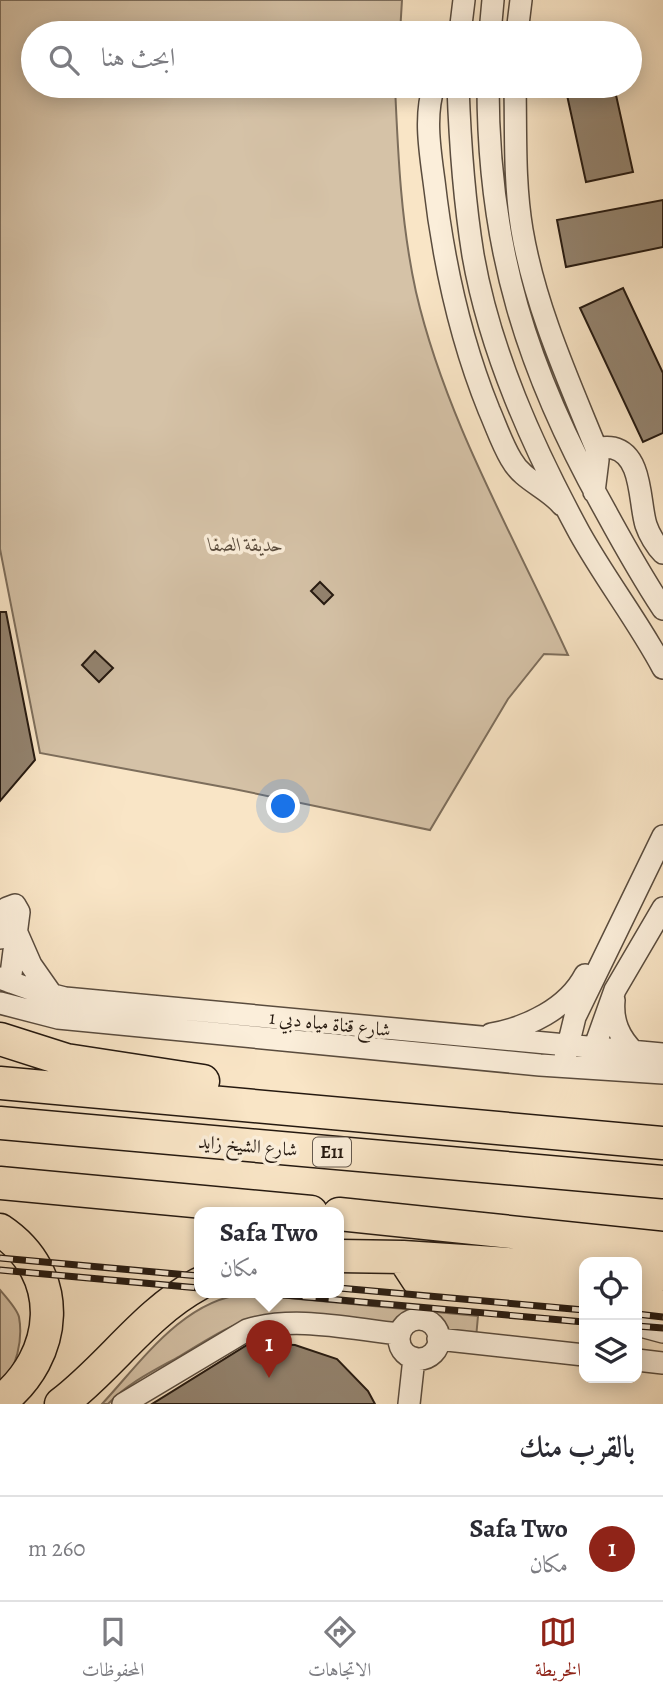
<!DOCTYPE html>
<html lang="ar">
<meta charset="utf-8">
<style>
:root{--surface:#fff;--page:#f7f7f7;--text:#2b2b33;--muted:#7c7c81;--line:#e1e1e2;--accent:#8f2418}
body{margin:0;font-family:Alegreya,Amiri,serif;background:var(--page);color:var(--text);direction:rtl}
.controls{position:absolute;right:21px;bottom:21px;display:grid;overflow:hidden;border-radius:14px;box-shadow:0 4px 18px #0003}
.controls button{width:63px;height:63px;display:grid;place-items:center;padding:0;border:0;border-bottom:2px solid var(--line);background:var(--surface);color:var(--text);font:35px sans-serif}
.you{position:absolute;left:284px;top:807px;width:24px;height:24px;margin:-18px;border:5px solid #fff;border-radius:50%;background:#1a73e8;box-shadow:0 0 0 10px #1a73e833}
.badge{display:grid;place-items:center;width:46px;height:46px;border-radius:50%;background:var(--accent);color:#fff;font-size:23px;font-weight:700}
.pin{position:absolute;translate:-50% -58px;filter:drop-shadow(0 2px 4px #0008)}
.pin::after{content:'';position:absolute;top:37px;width:24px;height:21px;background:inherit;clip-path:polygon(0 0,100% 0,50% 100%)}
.popup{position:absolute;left:194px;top:1207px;width:150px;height:91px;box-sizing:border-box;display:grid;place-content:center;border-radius:14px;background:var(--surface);filter:drop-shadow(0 2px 5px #0005);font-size:23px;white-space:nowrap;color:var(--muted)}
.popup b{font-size:26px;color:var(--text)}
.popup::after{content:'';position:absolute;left:50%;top:100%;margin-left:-14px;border:14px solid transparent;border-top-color:var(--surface)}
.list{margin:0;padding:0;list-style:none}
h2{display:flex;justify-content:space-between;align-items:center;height:91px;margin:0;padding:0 28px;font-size:30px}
h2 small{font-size:23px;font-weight:400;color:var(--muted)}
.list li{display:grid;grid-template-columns:46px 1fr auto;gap:21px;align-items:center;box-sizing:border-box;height:105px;padding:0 28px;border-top:2px solid var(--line)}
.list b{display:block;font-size:26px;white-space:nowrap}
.list p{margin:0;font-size:23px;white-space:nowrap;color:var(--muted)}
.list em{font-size:23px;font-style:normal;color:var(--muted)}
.icon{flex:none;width:38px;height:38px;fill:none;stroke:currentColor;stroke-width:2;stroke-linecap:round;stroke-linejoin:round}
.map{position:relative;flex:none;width:663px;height:1404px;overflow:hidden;direction:ltr}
.search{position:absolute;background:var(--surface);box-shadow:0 4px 18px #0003;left:21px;right:21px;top:21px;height:77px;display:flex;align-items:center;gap:18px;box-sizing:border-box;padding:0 24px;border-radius:38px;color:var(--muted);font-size:26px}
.sheet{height:196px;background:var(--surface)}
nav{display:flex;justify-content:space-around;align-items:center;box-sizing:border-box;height:98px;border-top:2px solid var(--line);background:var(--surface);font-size:19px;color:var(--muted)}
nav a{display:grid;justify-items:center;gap:4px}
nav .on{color:var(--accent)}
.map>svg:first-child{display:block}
.green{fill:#d5c2a7;stroke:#7d6e5c;stroke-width:2}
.building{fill:#93836f;stroke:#251910;stroke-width:2}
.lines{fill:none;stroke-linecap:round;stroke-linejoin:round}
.minor-casing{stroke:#5a4c3e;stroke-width:24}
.highway-casing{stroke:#251910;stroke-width:35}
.minor{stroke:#fbeeda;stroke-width:21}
.highway{stroke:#f9e5c6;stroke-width:32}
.rail-casing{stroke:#251910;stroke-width:7}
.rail{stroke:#fbeeda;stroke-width:4.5;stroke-dasharray:13;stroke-linecap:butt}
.labels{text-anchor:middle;stroke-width:7;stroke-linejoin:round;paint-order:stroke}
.shield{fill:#fbeeda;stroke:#65594d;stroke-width:2}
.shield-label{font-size:18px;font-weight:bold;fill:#251910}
.park-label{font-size:19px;font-style:italic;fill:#5a4c3d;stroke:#fbeeda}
.street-label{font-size:19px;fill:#251910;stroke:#fbeeda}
</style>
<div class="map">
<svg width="663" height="1404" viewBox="0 0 663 1404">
<rect width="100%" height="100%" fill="#f9e5c6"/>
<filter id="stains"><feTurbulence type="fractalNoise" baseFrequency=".00286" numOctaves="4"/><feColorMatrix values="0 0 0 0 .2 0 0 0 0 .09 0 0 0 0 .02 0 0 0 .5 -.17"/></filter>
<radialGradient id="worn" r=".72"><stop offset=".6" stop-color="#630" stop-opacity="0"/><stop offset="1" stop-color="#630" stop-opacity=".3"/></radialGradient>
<path class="green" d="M0,0H402L400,33H33V86H395C398,155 401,224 416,292C446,421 514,536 568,655L544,654L508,699L430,830L234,789L40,753L0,549Z
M0,1290C6,1297 17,1309 19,1317C23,1339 17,1370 0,1384Z
M245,1294L478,1316L476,1338L450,1335C439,1313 413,1308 393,1323L274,1315C233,1320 214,1336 180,1356C155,1370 129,1382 108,1404H102C141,1362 183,1300 245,1294Z"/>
<path class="building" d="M565,86H614L633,172L586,182Z
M663,200V247L566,267L557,220Z
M623,288L663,373V433L643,442L580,308Z
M320,582L333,595L324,604L311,591Z
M0,612H6L35,760L0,801Z
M95,651L113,668L99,682L82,665Z
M258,1343L295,1345L337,1359L368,1391L375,1404H152L247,1345Z"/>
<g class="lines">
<defs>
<path id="minor" d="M460,33L464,0
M490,33L493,0
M517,33L521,0
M434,86C424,115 430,151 434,181C443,260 459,336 489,410C496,426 502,444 511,459C523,481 547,487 562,505
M458,86C460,143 464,199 473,255C490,352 533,447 579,532C605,579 638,621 663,668
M488,86C488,248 527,372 606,512C624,545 642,577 663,609
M515,86C516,134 514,182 522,230C535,306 567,377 596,448L598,460L594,492
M596,448C601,448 608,447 613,448C643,455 639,503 646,525C649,534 656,546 663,553
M17,933L31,965L52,995
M0,938L7,908L15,905L19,912L10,982
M0,978L30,989L65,998L663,1054
M614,1000C612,1021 619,1037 634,1052
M0,1003L58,1018L540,1065L663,1073
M491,1034C527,1028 568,1008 585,975
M565,1058L575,1017L663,836
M590,1060L615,990L663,908
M399 1339a20 20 0 1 1 40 0a20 20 0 1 1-40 0Z
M637,1325L663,1332
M438,1339L584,1355
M637,1360L663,1363
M123,1404L247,1330C295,1315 350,1329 399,1334
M409,1404L414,1358"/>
<path id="highway" d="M0,1039L66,1060L203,1081
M0,1083L663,1143
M0,1123L663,1182
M0,1183L311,1212
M339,1214L663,1248
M0,1230C66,1274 59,1356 0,1402
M339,1256L403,1257L584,1269
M403,1257L418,1280L584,1294
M637,1272L663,1274
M637,1299L663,1307
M61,1404C110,1367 144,1314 199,1284"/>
</defs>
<use href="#minor" class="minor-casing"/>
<use href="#highway" class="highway-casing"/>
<use href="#minor" class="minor"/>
<use href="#highway" class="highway"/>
<defs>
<path id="rail" d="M0,1258L199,1276
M0,1270L199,1288
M339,1288L584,1310
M251,1292L584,1322
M637,1314L663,1317
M637,1326L663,1328"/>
</defs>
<use href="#rail" class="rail-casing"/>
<use href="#rail" class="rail"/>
</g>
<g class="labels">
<rect class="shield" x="313" y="1137.5" width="38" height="29" rx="5"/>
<g class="shield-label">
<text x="332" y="1158">E11</text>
</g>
<g class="park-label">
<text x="246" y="551">حديقة الصفا</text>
</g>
<g class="street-label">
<text transform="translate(330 1023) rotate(6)" y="7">شارع قناة مياه دبي 1</text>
<text transform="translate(248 1145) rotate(5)" y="7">شارع الشيخ زايد</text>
</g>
</g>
<rect width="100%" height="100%" filter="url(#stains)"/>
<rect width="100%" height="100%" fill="url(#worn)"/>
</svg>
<div class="controls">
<button><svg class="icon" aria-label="locate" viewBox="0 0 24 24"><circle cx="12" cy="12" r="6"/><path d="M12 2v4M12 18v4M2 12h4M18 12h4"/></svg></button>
<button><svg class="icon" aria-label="layers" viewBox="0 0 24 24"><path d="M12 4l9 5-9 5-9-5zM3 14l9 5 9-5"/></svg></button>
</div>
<div class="you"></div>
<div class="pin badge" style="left:269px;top:1378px">1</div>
<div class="popup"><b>Safa Two</b>مكان</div>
<div class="search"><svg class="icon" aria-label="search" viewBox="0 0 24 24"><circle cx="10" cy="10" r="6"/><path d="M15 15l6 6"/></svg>ابحث هنا</div>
</div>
<section class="sheet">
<h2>بالقرب منك<small></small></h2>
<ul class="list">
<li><span class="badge">1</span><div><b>Safa Two</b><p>مكان</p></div><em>260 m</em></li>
</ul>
</section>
<nav>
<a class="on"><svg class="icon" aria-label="map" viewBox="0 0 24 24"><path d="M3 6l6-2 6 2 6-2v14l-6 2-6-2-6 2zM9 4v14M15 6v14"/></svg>الخريطة</a>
<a><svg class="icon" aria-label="directions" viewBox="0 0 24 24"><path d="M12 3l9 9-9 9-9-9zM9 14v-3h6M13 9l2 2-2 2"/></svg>الاتجاهات</a>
<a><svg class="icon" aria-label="saved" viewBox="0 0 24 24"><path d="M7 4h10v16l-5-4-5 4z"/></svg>المحفوظات</a>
</nav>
